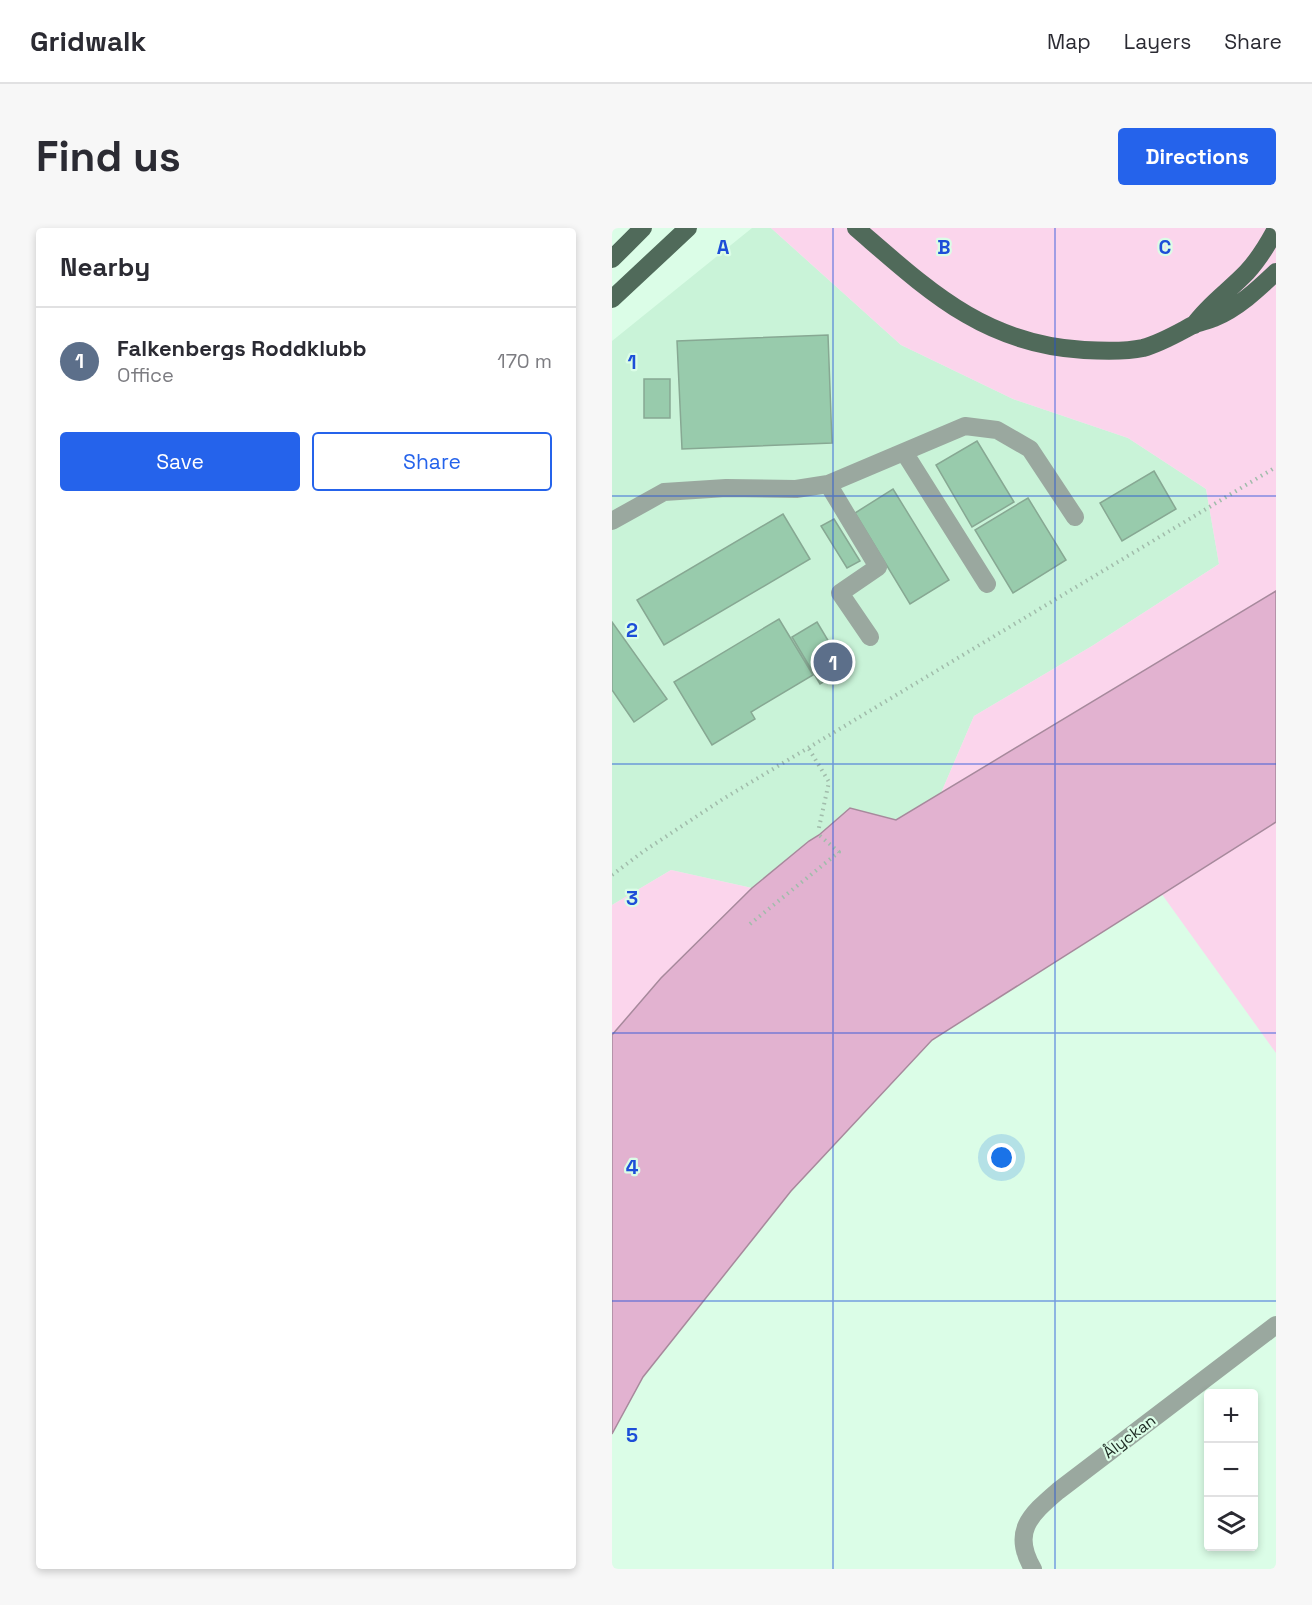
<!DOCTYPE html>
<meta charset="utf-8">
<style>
:root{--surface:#fff;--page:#f7f7f7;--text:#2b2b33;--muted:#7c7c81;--line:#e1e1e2;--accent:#2563eb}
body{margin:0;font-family:"Space Grotesk",sans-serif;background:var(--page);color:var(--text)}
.controls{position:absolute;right:18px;bottom:18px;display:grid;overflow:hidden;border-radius:6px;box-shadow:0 3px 9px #0003}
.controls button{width:54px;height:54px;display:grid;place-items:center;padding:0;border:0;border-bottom:2px solid var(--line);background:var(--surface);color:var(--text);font:30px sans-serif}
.you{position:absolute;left:390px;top:930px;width:21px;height:21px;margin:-15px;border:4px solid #fff;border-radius:50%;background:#1a73e8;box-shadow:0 0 0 9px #1a73e833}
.badge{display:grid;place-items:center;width:39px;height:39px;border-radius:50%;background:var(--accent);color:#fff;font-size:20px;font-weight:700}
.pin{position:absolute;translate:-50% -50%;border:3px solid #fff;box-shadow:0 2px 6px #0006}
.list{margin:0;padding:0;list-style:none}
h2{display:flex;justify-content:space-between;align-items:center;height:78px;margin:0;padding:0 24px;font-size:26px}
h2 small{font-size:20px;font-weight:400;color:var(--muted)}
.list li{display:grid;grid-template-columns:39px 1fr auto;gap:18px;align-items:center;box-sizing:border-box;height:108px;padding:0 24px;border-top:2px solid var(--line)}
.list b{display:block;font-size:22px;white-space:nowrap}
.list p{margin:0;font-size:20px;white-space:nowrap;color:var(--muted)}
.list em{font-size:20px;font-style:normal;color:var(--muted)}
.actions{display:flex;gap:12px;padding:18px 24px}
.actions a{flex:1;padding:14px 0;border:2px solid var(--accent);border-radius:6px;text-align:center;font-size:21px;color:var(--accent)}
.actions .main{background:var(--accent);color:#fff}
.icon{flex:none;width:33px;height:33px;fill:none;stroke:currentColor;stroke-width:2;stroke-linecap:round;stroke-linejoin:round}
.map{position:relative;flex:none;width:664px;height:1341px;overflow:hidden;border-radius:6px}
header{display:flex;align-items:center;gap:36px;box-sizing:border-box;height:84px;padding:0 30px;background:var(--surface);border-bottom:2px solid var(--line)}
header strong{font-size:28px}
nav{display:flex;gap:33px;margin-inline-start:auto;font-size:21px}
.intro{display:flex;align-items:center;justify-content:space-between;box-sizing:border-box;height:144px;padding:0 36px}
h1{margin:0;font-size:42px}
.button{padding:15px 27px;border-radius:6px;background:var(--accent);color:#fff;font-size:21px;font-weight:700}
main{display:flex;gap:36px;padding:0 36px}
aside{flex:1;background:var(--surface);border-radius:6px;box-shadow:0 3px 9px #0003}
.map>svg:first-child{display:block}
.built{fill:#c9f3d8}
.green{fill:#fbd5ec}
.water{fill:#e2b2d0;stroke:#a7899c;stroke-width:1.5}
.building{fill:#98cbac;stroke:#87a893;stroke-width:1.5}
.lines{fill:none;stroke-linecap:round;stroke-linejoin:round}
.path{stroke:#a1bcab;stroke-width:4;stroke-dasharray:1.5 4.5;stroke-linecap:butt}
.minor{stroke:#9aa89f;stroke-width:18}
.major{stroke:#506a5a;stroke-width:18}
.grid{fill:none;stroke:#1d4ed8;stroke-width:1.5;stroke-opacity:0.55}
.labels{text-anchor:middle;stroke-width:4.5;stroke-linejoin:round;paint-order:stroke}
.street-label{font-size:16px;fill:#1c2821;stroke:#dbfde7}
.grid-label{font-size:20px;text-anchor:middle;font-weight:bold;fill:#1d4ed8;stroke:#dbfde7;stroke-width:4.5;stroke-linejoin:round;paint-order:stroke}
</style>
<header>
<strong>Gridwalk</strong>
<nav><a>Map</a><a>Layers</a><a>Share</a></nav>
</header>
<div class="intro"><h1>Find us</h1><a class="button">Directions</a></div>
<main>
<aside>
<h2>Nearby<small></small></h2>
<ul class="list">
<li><span class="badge" style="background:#5c6f8a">1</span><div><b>Falkenbergs Roddklubb</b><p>Office</p></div><em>170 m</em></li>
</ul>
<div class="actions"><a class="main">Save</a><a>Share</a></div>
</aside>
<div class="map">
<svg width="664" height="1341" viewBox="0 0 664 1341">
<rect width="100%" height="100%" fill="#dbfde7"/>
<path class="built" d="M140,0H159L289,117L401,171L516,210L594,261L607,336L480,418L362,488L329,565L284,592L238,580L207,607L197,613L140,660L59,642L0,677V113Z"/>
<path class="green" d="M159,0H664V363L329,565L362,488L480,418L607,336L594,261L516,210L401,171L289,117Z
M664,594V825L549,665Z
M59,642L140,660L49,750L0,807V677Z"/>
<path class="water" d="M664,363V594L320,812L179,963L31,1149L0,1206V807L49,750L140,660L197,613L207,607L238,580L284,592Z"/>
<path class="building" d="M216,107L220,215L70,221L65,113Z
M32,151H58V190H32Z
M365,213L402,274L360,299L324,237Z
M542,243L564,281L510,313L488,275Z
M281,261L337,352L298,376L243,285Z
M416,270L454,332L401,365L363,302Z
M171,286L198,331L52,417L25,372Z
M222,291L248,333L235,340L209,298Z
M167,391L201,447L139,484L143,491L100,517L62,454Z
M0,394L55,471L22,494L0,462Z
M205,394L233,441L208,456L180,409Z"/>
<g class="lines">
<path class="path" d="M197,521L217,554L206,604
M0,647L32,623L111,571L664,239
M138,696L227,624L207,607"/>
<path class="minor" d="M292,224L375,356
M216,256L266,339L228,365L258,409
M0,293L52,264L114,260L184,261L216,256L353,198L385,202L418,221L463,289
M421,1341C399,1304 418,1287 446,1263L664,1097"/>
<path class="major" d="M244,0C316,62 371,116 472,122C490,123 513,124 531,120C549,115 564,106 581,97C587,94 595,93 602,90C626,80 646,61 664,44
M0,31L31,0
M0,71L76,0
M582,97C597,76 618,62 635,44C647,31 656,16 664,1"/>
</g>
<path class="grid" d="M221,0V1341M443,0V1341M0,268H664M0,536H664M0,805H664M0,1073H664"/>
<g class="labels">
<g class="street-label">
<text transform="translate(517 1208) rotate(-37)" y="6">Ålyckan</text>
</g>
</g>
<g class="grid-label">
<text x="111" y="26">A</text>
<text x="332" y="26">B</text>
<text x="553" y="26">C</text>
<text x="20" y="141">1</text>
<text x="20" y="409">2</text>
<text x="20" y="677">3</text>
<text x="20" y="946">4</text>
<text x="20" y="1214">5</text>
</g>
</svg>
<div class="controls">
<button>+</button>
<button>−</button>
<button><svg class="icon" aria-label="layers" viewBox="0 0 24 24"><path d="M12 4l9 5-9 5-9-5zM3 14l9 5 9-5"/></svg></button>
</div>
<div class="you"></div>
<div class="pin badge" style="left:221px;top:434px;background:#5c6f8a">1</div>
</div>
</main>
